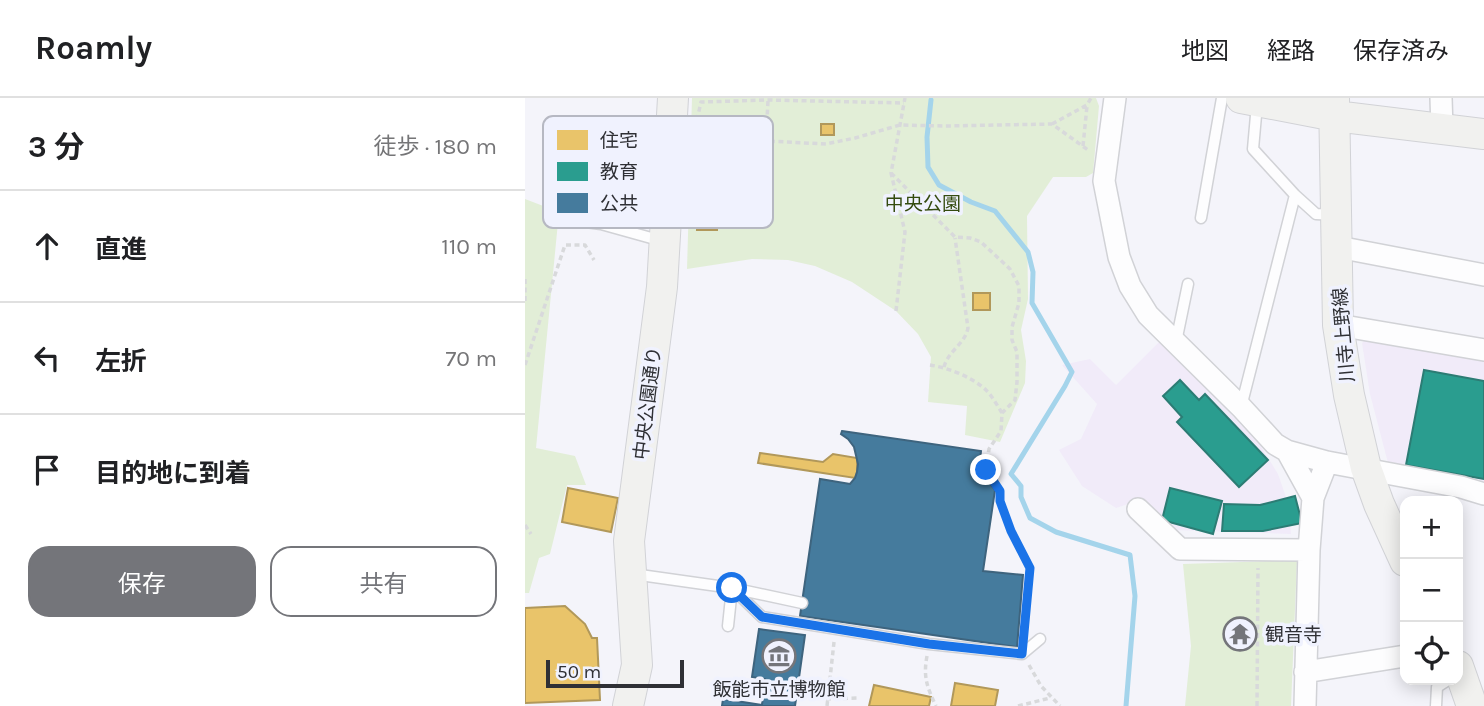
<!DOCTYPE html>
<html lang="ja">
<meta charset="utf-8">
<style>
:root{--surface:#fff;--page:#f6f6f6;--text:#202124;--muted:#757577;--line:#e0e0e0;--accent:#74757a}
body{margin:0;font-family:Karla,"Noto Sans JP",sans-serif;background:var(--page);color:var(--text)}
.controls{position:absolute;right:21px;bottom:21px;display:grid;overflow:hidden;border-radius:14px;box-shadow:0 4px 18px #0003}
.controls button{width:63px;height:63px;display:grid;place-items:center;padding:0;border:0;border-bottom:2px solid var(--line);background:var(--surface);color:var(--text);font:35px sans-serif}
.scale{position:absolute;left:21px;bottom:18px;width:138px;box-sizing:border-box;padding-left:7px;border:4px solid #2f3035;border-top:0;font-size:19px;line-height:24px;white-space:nowrap;color:#2f3035;-webkit-text-stroke:5px #f0f2fe;paint-order:stroke}
.stop{position:absolute;width:21px;height:21px;margin:-16px;border:5px solid #1a73e8;border-radius:50%;background:#fff}
.stop.end{background:#1a73e8;border-color:#fff;box-shadow:0 2px 7px #0008}
.list{margin:0;padding:0;list-style:none}
h2{display:flex;justify-content:space-between;align-items:center;height:91px;margin:0;padding:0 28px;font-size:30px}
h2 small{font-size:23px;font-weight:400;color:var(--muted)}
.list li{display:grid;grid-template-columns:46px 1fr auto;gap:21px;align-items:center;box-sizing:border-box;height:112px;padding:0 28px;border-top:2px solid var(--line)}
.list b{display:block;font-size:26px;white-space:nowrap}
.list em{font-size:23px;font-style:normal;color:var(--muted)}
.actions{display:flex;gap:14px;padding:21px 28px}
.actions a{flex:1;padding:16px 0;border:2px solid var(--accent);border-radius:21px;text-align:center;font-size:24px;color:var(--accent)}
.actions .main{background:var(--accent);color:#fff}
.icon{flex:none;width:38px;height:38px;fill:none;stroke:currentColor;stroke-width:2;stroke-linecap:round;stroke-linejoin:round}
.map{position:relative;flex:none;width:959px;height:608px;overflow:hidden}
header{display:flex;align-items:center;gap:42px;box-sizing:border-box;height:98px;padding:0 35px;background:var(--surface);border-bottom:2px solid var(--line)}
header strong{font-size:33px}
nav{display:flex;gap:38px;margin-inline-start:auto;font-size:24px}
main{display:flex}
aside{flex:1;background:var(--surface)}
.map>svg:first-child{display:block}
.education{fill:#f1ebf9}
.green{fill:#e2eed7}
.homes{fill:#e9c46a;stroke:#b1985a;stroke-width:2}
.schools{fill:#2a9d8f;stroke:#2c7c74;stroke-width:2}
.public{fill:#457b9d;stroke:#3e647e;stroke-width:2}
.lines{fill:none;stroke-linecap:round;stroke-linejoin:round}
.stream{stroke:#a4d4eb;stroke-width:5}
.lane-casing{stroke:#d1d2d6;stroke-width:13}
.street-casing{stroke:#d1d2d6;stroke-width:24}
.secondary-casing{stroke:#d1d2d6;stroke-width:32}
.path{stroke:#d8d9db;stroke-width:3.5;stroke-dasharray:5 3.5;stroke-linecap:butt}
.lane{stroke:#fdfdfe;stroke-width:10}
.street{stroke:#fdfdfe;stroke-width:21}
.secondary{stroke:#f1f1ef;stroke-width:30}
.route{stroke:#1a73e8;stroke-width:9}
.labels{text-anchor:middle;stroke-width:7;stroke-linejoin:round;paint-order:stroke}
.park-label{font-size:19px;fill:#344b0f;stroke:#f0f2fe}
.street-label{font-size:19px;fill:#2f3035;stroke:#f0f2fe}
.poi-label{font-size:19px;fill:#2f3035;stroke:#f0f2fe;text-anchor:start}
.key{fill:#f0f2fe;stroke:#b6b8c2;stroke-width:2}
.key-label{font-size:19px;fill:#2f3035}
</style>
<header>
<strong>Roamly</strong>
<nav><a>地図</a><a>経路</a><a>保存済み</a></nav>
</header>
<main>
<aside>
<h2>3 分<small>徒歩 · 180 m</small></h2>
<ul class="list">
<li><svg class="icon" aria-label="ahead" viewBox="0 0 24 24"><path d="M12 20V5M6 11l6-6 6 6"/></svg><div><b>直進</b></div><em>110 m</em></li>
<li><svg class="icon" aria-label="left" viewBox="0 0 24 24"><path d="M17 20v-9H6M10 6l-5 5 5 5"/></svg><div><b>左折</b></div><em>70 m</em></li>
<li><svg class="icon" aria-label="arrive" viewBox="0 0 24 24"><path d="M6 21V4h12l-3 4 3 4H6"/></svg><div><b>目的地に到着</b></div></li>
</ul>
<div class="actions"><a class="main">保存</a><a>共有</a></div>
</aside>
<div class="map">
<svg width="959" height="608" viewBox="0 0 959 608">
<rect width="100%" height="100%" fill="#f4f4fa"/>
<path class="education" d="M843,239L959,256V392L863,365L845,296L837,245Z
M636,242L735,347L753,376L763,405L766,436L648,432L603,406L591,410L557,388L534,352L556,341L572,306L537,267L565,261L591,287Z"/>
<path class="green" d="M167,0H571L574,8L568,75L561,79H528L502,118L503,201L496,232L501,263L500,285L475,344L440,337L442,308L403,304L406,259L393,236L371,213L327,184L290,168L263,162L227,161L162,171Z
M0,101L34,114L11,350L50,358L61,387H42L25,456L14,460L4,495H0Z
M772,462L766,608H660L666,548L658,466Z"/>
<path class="homes" d="M296,26H309V37H296Z
M173,90H194L192,132H172Z
M448,195H465V212H448Z
M235,355L298,364L308,356L332,360V374L330,380L233,365Z
M43,390L93,400L86,434L37,424Z
M40,508L60,526L67,540H72L75,602L0,605V510Z
M430,585L473,592L470,608H426Z
M349,587L406,599L404,608H344Z"/>
<path class="schools" d="M899,272L959,283V381L881,367Z
M655,282L674,302L680,296L743,362L714,389L652,324L657,319L638,298Z
M645,390L697,403L688,436L637,422Z
M770,398L777,425L738,433H697L699,406L735,407Z"/>
<path class="public" d="M317,333L456,353L454,372L470,392L458,473L498,477L492,549L275,518L295,381L325,386L330,380L332,374L333,366L329,349L323,341L316,336Z
M234,531L280,537L270,608H197L198,601L237,607L240,581L227,579Z"/>
<g class="lines">
<path class="stream" d="M406,2L402,39L403,69L414,87L446,104L470,113L503,154L508,174L507,205L547,274L540,288L486,376L496,388V399L505,420L531,434L605,457L610,498L601,608"/>
<defs>
<path id="lane" d="M732,6L728,51L770,97L791,116L811,117
M676,120L697,0
M38,121L76,126L137,143
M651,244L663,186
M716,309L770,97
M108,476L207,490L237,519L404,546L497,556L515,541
M203,528L207,490L277,505
M911,608L912,589L923,582"/>
<path id="street" d="M590,0L579,83L594,159L605,188L623,217L716,309L750,346L762,353L802,364L936,389L959,396
M916,0L917,31
M813,149L959,177
M813,227L959,252
M762,353L788,400
M613,411L655,451L784,452
M780,574L880,558
M780,608L784,452L788,400L802,364"/>
<path id="secondary" d="M716,0L810,18L959,36
M809,0L813,227L824,297L841,370L854,406L880,463
M933,568L947,608
M103,608L112,567L104,443L137,189L148,0"/>
</defs>
<use href="#lane" class="lane-casing"/>
<use href="#street" class="street-casing"/>
<use href="#secondary" class="secondary-casing"/>
<path class="path" d="M172,22L176,4L243,2L379,5
M527,26L562,7L566,0
M169,34L241,43L301,46L330,40L375,27L420,28L527,26L563,52
M241,42L243,2
M558,48L562,8
M366,75L430,139L445,140L456,144L485,171L494,188V205L487,229V242L492,254V284L490,302L477,315L476,333L464,351L461,372L475,392V403L486,433L505,470L499,537
M0,181V206
M371,213L380,134L366,75L380,0
M0,267L40,147H60L69,162
M405,267C424,270 447,279 461,292C467,298 472,307 477,315
M419,269C423,253 440,246 443,230L430,140
M0,427L6,436
M402,558C398,579 402,589 411,608
M504,567L516,588L535,608
M301,601L335,600
M302,608L309,544
M493,608L525,600
M732,608L733,470"/>
<use href="#lane" class="lane"/>
<use href="#street" class="street"/>
<use href="#secondary" class="secondary"/>
</g>
<g class="lines">
<path class="route" d="M207,490L237,519L404,546L497,556L505,470L486,433L475,403V393L461,372"/>
</g>
<defs>
<symbol id="temple-ring" viewBox="-11 -11 22 22"><circle r="9.5" fill="#f0f2fe" stroke="#74757a" stroke-width="1.5"/><path d="M0-6L5-2H3V0L6.5 2.5H4V6H1.5V3h-3V6H-4V2.5H-6.5L-3 0V-2H-5Z" fill="#74757a"/></symbol>
<symbol id="museum-ring" viewBox="-11 -11 22 22"><circle r="9.5" fill="#f0f2fe" stroke="#74757a" stroke-width="1.5"/><path d="M0-6L6-3V-2H-6V-3ZM-5-1h2V3h-2ZM-1-1h2V3h-2ZM3-1h2V3H3ZM-6 4H6V6H-6Z" fill="#74757a"/></symbol>
</defs>
<g fill-rule="evenodd">
<use href="#temple-ring" x="696" y="517" width="38" height="38"/>
<use href="#museum-ring" x="235" y="539" width="38" height="38"/>
</g>
<g class="labels">
<g class="park-label">
<text x="398" y="112">中央公園</text>
</g>
<g class="street-label">
<text transform="translate(818 237) rotate(-95)" y="7">川寺上野線</text>
<text transform="translate(122 305) rotate(-83)" y="7">中央公園通り</text>
</g>
<g class="poi-label">
<text x="740" y="543">観音寺</text>
<text x="254" y="598" text-anchor="middle">飯能市立博物館</text>
</g>
</g>
<rect x="18" y="18" width="230" height="112" rx="10" class="key"/>
<rect x="32" y="32" width="31" height="20" fill="#e9c46a"/>
<rect x="32" y="64" width="31" height="19" fill="#2a9d8f"/>
<rect x="32" y="95" width="31" height="20" fill="#457b9d"/>
<g class="key-label">
<text x="75" y="49">住宅</text>
<text x="75" y="80">教育</text>
<text x="75" y="112">公共</text>
</g>
</svg>
<div class="controls">
<button>+</button>
<button>−</button>
<button><svg class="icon" aria-label="locate" viewBox="0 0 24 24"><circle cx="12" cy="12" r="6"/><path d="M12 2v4M12 18v4M2 12h4M18 12h4"/></svg></button>
</div>
<div class="scale">50 m</div>
<div class="stop" style="left:207px;top:490px"></div>
<div class="stop end" style="left:461px;top:372px"></div>
</div>
</main>
